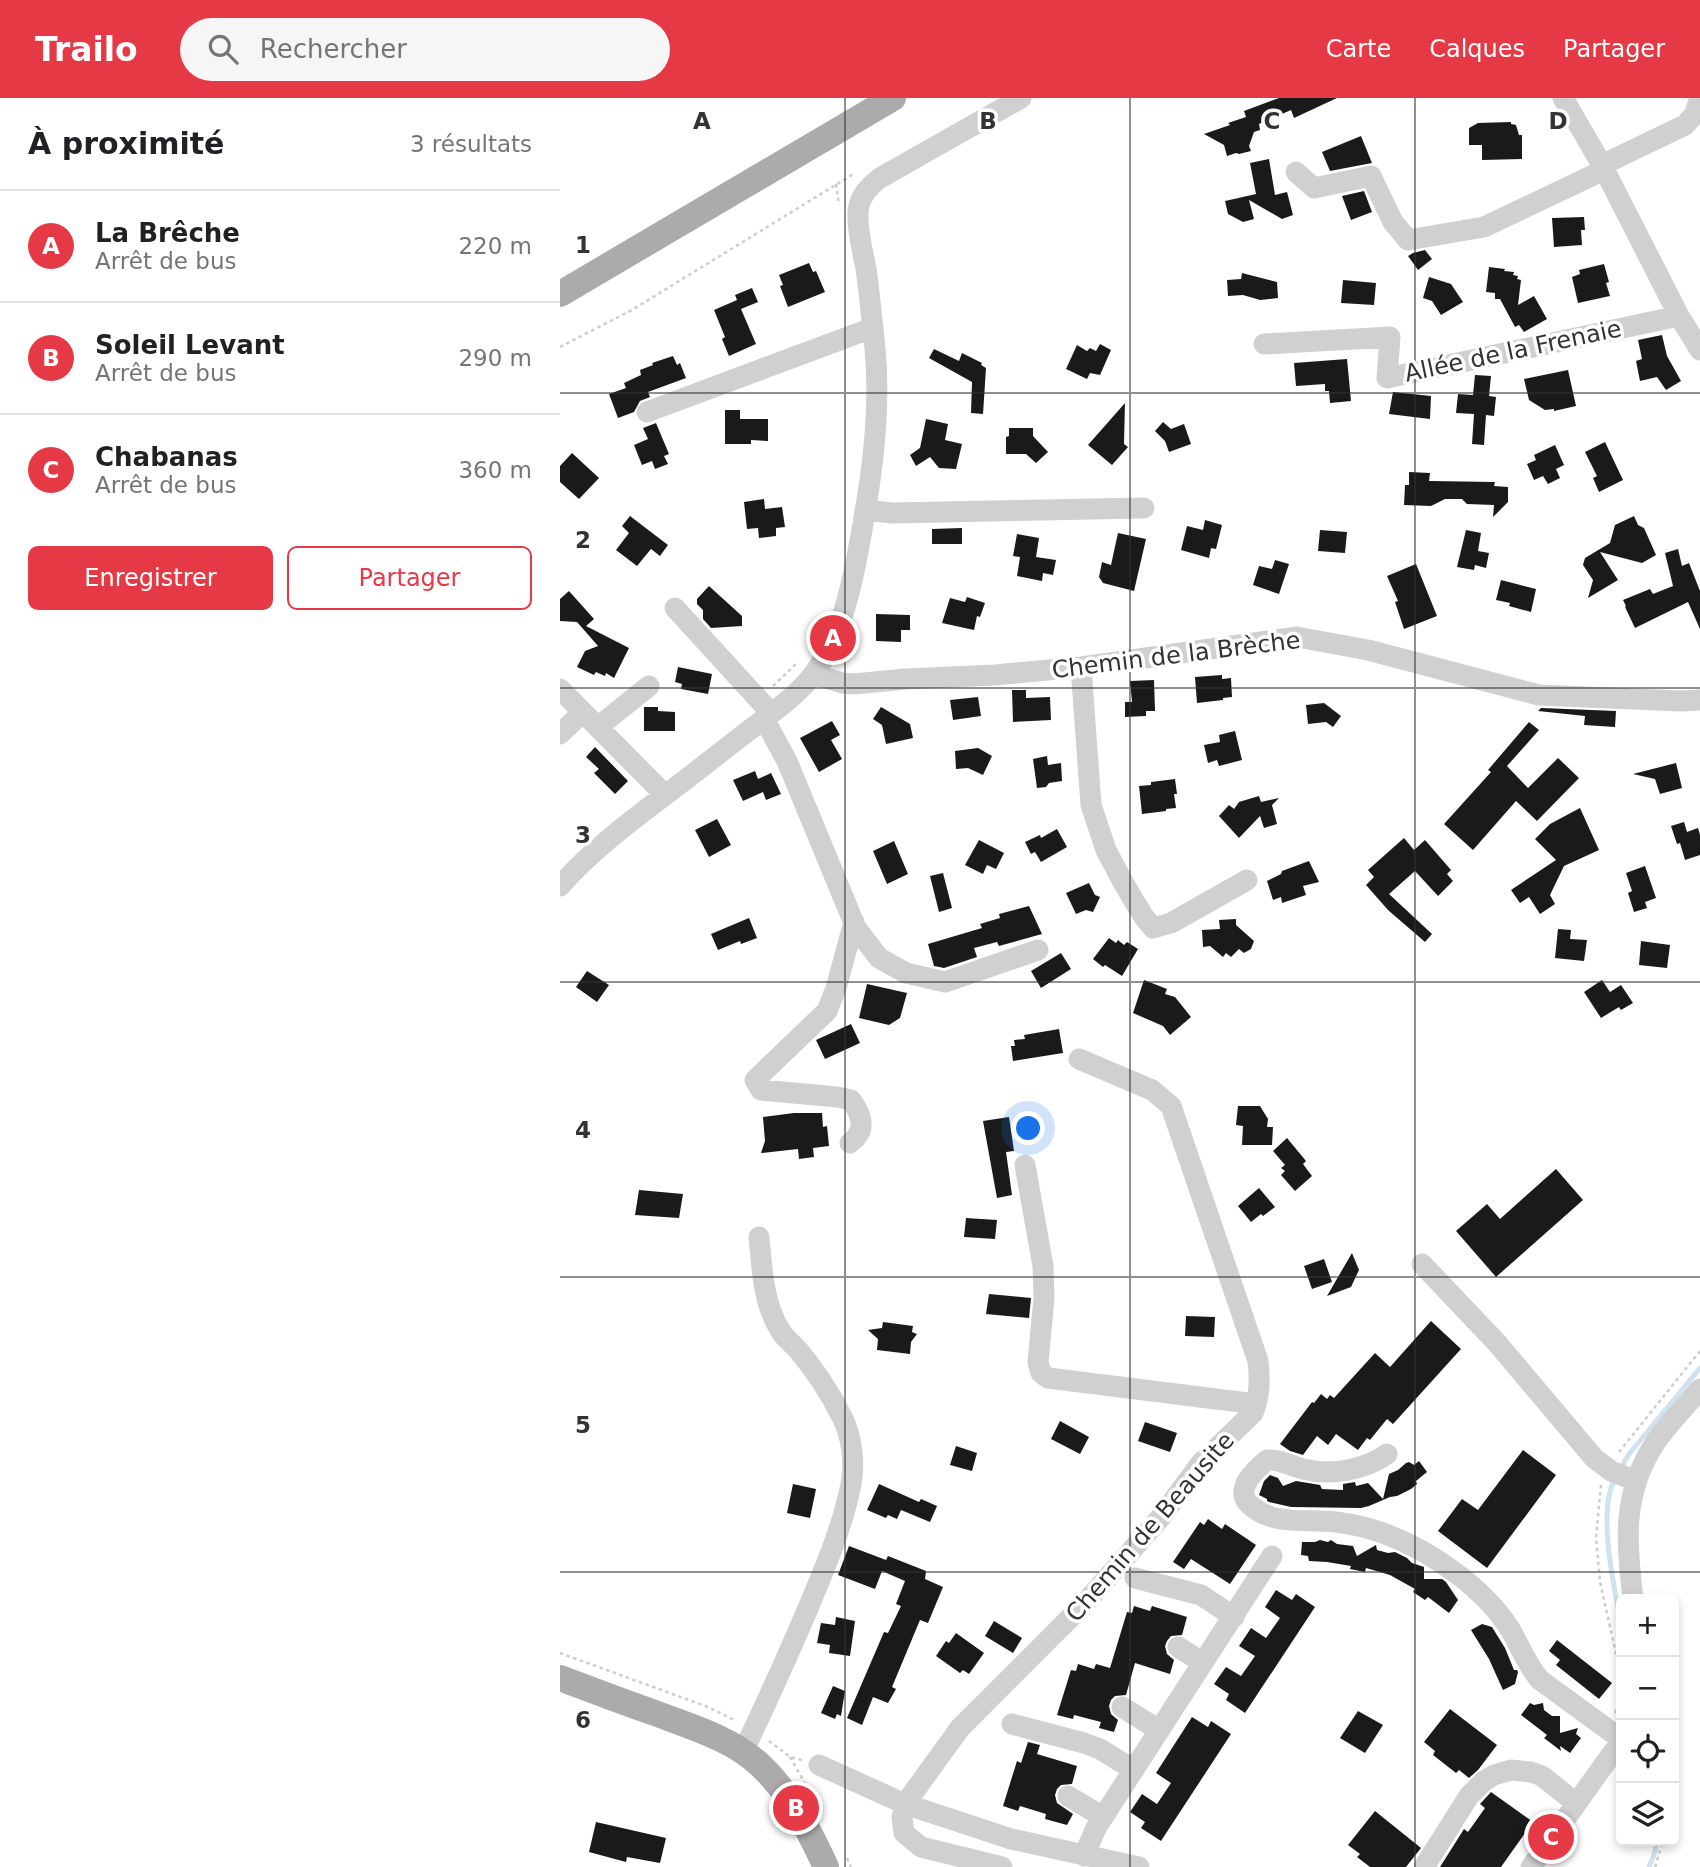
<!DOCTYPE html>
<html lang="fr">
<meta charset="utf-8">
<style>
:root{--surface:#fff;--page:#f6f6f6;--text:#202124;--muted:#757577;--line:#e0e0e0;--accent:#e63946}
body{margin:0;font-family:"DejaVu Sans",sans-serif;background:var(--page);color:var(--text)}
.controls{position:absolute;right:21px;bottom:21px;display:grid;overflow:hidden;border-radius:10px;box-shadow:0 4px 10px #0003}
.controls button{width:63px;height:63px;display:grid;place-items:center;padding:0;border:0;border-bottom:2px solid var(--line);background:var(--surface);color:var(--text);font:35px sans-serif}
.you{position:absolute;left:469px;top:1031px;width:24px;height:24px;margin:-18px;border:5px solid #fff;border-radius:50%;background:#1a73e8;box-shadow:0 0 0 10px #1a73e833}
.badge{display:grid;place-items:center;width:46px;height:46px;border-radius:50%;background:var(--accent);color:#fff;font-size:23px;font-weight:700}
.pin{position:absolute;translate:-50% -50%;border:4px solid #fff;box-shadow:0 2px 7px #0006}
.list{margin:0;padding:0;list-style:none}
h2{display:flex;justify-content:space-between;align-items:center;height:91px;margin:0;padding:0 28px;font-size:30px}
h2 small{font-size:23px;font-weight:400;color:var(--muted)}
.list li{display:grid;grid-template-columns:46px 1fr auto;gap:21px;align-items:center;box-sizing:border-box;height:112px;padding:0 28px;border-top:2px solid var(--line)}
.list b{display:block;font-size:26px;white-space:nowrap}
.list p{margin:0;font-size:23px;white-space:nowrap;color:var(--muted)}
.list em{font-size:23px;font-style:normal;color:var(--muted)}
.actions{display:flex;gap:14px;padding:21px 28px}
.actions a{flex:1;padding:16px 0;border:2px solid var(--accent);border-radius:10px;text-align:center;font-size:24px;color:var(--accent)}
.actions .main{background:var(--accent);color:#fff}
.icon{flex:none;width:38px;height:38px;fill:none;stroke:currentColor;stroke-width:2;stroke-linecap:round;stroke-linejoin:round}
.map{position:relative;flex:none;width:1140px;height:1769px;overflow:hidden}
header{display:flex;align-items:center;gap:42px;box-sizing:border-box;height:98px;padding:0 35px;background:var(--accent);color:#fff}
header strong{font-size:33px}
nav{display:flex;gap:38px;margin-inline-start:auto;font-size:24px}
.search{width:490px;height:63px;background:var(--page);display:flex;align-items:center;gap:18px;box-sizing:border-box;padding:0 24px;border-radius:38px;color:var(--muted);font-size:26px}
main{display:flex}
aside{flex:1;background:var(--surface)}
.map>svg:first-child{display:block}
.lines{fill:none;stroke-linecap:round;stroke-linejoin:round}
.stream{stroke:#cfe2ee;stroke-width:5}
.building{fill:#1a1a1a}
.path{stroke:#cdcdcd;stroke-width:2.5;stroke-dasharray:3.5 3.5;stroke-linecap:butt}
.minor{stroke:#d0d0d0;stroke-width:21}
.major{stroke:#ababab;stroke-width:26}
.grid{fill:none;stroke:#333;stroke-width:2;stroke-opacity:0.55}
.labels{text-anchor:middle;stroke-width:7;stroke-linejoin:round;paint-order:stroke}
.street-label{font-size:24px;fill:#333;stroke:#fff}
.grid-label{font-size:23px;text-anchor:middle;font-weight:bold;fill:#333;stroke:#fff;stroke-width:7;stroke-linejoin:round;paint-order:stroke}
</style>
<header>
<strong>Trailo</strong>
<div class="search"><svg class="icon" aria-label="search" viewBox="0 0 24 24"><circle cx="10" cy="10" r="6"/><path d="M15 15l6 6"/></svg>Rechercher</div>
<nav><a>Carte</a><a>Calques</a><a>Partager</a></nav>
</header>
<main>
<aside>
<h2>À proximité<small>3 résultats</small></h2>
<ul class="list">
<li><span class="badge">A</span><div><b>La Brêche</b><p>Arrêt de bus</p></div><em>220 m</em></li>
<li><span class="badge">B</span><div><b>Soleil Levant</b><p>Arrêt de bus</p></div><em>290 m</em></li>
<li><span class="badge">C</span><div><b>Chabanas</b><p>Arrêt de bus</p></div><em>360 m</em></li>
</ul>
<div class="actions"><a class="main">Enregistrer</a><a>Partager</a></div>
</aside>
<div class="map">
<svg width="1140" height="1769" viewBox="0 0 1140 1769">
<rect width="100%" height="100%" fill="#fff"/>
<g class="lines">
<path class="stream" d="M1060,1372L1069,1356L1140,1270
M1055,1381C1037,1412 1054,1490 1061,1525
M1089,1769L1094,1757L1097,1743"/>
</g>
<path class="building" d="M719,0H777L734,20L731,12L699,26L700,32L694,34L689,48L691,53L679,56L676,55L667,58L664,47L644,36L670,27L668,25L686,19L684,13Z
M951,24V26L956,27L959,37H962V61L922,62V47H909V30L918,25Z
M801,38L812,65L770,73L762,54Z
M709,61L715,97L727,94L733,117L722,121L689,102L694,121L683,124L668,116L665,103L696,96L690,65Z
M804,93L812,114L791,122L782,98Z
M1024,119L1025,132H1021L1022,147L994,149L992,120Z
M865,152L872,161L858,172L848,158L853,155Z
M249,165L253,174L256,173L265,194L228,209L220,188L223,187L219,177Z
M1044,166L1049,184L1046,185L1050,198L1018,205L1012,179L1020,176L1019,172Z
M929,169L945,171L944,173L954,174L953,177L958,178L957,181L961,182L958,207L974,198L987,221L964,234L959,227L955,229L940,201H935V195L926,194Z
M682,175L717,184L718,200L700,202L683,197L668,198L667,182L681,181Z
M869,179L891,186L903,204L881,217L872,203L863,200Z
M783,182L816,185L814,207L781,205Z
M192,190L198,204L181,211L196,246L169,258L162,241L165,239L154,212L177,202L175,197Z
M1102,237L1107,258L1121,283L1106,292L1097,279L1080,283L1076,263L1082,261L1078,242Z
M540,246L551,252L540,277L530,275L527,281L506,271L517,247L527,253L530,250L536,253Z
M374,251L399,263L402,255L422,265L421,267L426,270L423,316L411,315L412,284L369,260Z
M113,258L117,267L120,265L126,280L88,294L90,299L80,303L74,314L58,320L49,296L66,290L64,285L81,277L80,272L93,267L92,265Z
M787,261L791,303L770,305L769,293H765V286L736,288L734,265Z
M1008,272L1016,308L994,313V311L985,312L969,302L964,281Z
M915,277L931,278L929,298L936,299L934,318L926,317L924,347L912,346L914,316L896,315L898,296L913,297Z
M833,294L871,298L870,321L829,316Z
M565,305L564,346L568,349L552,367L528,347Z
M165,312H180V321H208V343L191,342V346H165Z
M366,321L388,326L385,342L402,346L396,371L379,370L370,359L356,368L350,357L360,350Z
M603,324L611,331L624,326L631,346L609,354L605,343L595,333Z
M96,325L109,356L104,358L108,366L95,371L92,363L82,367L74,347L88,341L83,330Z
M449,330H473V338L488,354L476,365L466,356H446V339L449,338Z
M1045,344L1063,382L1039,394L1033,380L1037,378L1025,354Z
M995,347L1004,367L996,371L1000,380L988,386L983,378L974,382L967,366L976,362L974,357Z
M12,355L39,380L19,401L0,384V368Z
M849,374L870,375L869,383L935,384L934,388L948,389V404L933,419L934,407L907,406L902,401H885L871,408L844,407L845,387H849Z
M204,401L205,411L222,409L225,429L216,430V438L199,440L198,430L187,431L184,404Z
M70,418L108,447L100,458L91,451L77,468L56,452L69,435L62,428Z
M1074,418L1078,427L1084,430L1096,457L1082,465L1040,454L1058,482L1028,500L1033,482L1023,467L1025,460L1050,445L1055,427Z
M645,422L662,427L656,451L651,450L649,460L621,452L627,428L643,432Z
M402,430V446H372V431Z
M760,432L787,434L785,455L758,453Z
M906,432L921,435L918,453L929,455L926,470L915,467L914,472L897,469Z
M558,435L586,441L574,493L543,485L539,479L542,464L551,467Z
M457,436L479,440L476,459L496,462L493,477L483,475L482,483L457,478L460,459L453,458Z
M1118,451L1122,468L1129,465L1140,493V531L1128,504L1075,530L1065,509L1066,508L1063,502L1090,491L1093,496L1113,488L1105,455Z
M715,462L729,466L719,496L693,487L699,468L712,471Z
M856,466L877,518L844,531L835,504L838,503L827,478Z
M941,482L976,491L971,514L949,508L950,505L936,502Z
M149,488L182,518V528L151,530L143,521V512L137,506V501Z
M9,493L34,521L26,528L69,550L54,580L46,575L45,578L36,574L34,577L17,569L25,553L38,548L17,524L0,523V501Z
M407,499L425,505L420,519L417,518L414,532L382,525L390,500L405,504Z
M316,516L350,517V532H341V544L316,543Z
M118,569L152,576L148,596L121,591L122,586L115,584Z
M662,577V581L671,580L672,599L663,600V602L637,605L635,579Z
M594,582L595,613H586V618L565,619V604H572L570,583Z
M452,592H466V600L490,599L491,622L453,624Z
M418,599L421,618L393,622L390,602Z
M764,605L781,618L773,629L766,624L748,626L746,607Z
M84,609H98V613L115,614V633H84Z
M321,609L350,626L353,640L326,646L322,627L313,621Z
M981,610L1056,613L1055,629L1024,627L1025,618L978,613Z
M272,623L280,637L271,642L282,661L259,674L240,640Z
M969,624L979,632L947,668L968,690L998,660L1019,680L977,723L956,703L913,752L884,726L931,674L928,672Z
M675,633L682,662L659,668L657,662L648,665L644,647L660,644L659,637Z
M35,649L68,683L55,696L34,675L39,671L26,659Z
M418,650L432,658L423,677L408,670L396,671L395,653Z
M487,658L488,667L501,665L502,683L489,685L486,689L477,690L473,661Z
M1116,665L1122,690L1100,696L1095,681L1073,676Z
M195,673L198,681L211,675L221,696L206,702L203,694L183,703L173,682Z
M615,681L617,696H614L616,710L606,711V713L582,716L579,688L591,687V684Z
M699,698L701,704L719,700L712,707L717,726L704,730L700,718L679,740L659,718L669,707L674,711L679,704Z
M1020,710L1039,752L1004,768L990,797L995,806L980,816L969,799L960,805L951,792L996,762L975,741L990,726Z
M157,721L171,747L149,759L135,732Z
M1124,724L1127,734L1138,730L1140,737V757L1125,762L1120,745L1117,746L1111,728Z
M497,731L507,749L481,764L475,754L471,756L465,744L480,737L481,740Z
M844,740L854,752L865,742L891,772L887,776L893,783L878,798L855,773L829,796L872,836L865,844L828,812L806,787L814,779L808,772Z
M419,742L444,755L436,771L427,767L423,776L405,767Z
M334,743L348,776L327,786L313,753Z
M749,763L759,784L743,788L746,797L722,805L721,799L713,802L707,783L721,776L722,773Z
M1085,768L1096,800L1085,804L1087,810L1074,814L1068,795L1072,793L1066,775Z
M383,775L392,810L379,814L370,778Z
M529,785L535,797L540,799L533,814L526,812L516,816L506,795Z
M469,808L482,836L439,848L437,844L414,850L417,859L384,870L374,868L368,846L422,830L420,826L440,820L439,816Z
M189,820L197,840L181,846L180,843L158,852L151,836Z
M676,821V827L694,843L691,851L684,855L679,851L671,859L666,855L663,859L650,848L643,849L642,832L660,831L659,822Z
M998,831L1011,832L1010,841L1027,842L1024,863L995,860Z
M549,840L556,845L558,842L564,847L567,844L578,851L562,878L545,867L543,869L533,861Z
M1081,843L1110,847L1107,870L1079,867Z
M501,855L511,871L481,890L471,873Z
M27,873L49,887L37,904L16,889Z
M584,882L607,891L605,896L615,899L631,919L610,937L603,928L573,915Z
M1042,882L1050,894L1061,887L1073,905L1061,912L1059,909L1041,920L1024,894Z
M307,886L347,895L340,920L329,927L299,920Z
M291,926L300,945L265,961L256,942Z
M499,931L503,955L453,963L451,948H455L454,942L465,941L464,937Z
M678,1008H700L708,1021L707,1029H713L712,1047H682L683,1028L676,1027Z
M234,1015H262L263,1029L267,1028L269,1048L253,1050L254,1059L239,1061L238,1051L201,1055L205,1043L203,1019Z
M449,1019L454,1053L446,1054L452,1097L437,1100L423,1023Z
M727,1040L746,1063L743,1066L752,1078L735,1093L721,1077L725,1073L721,1070L725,1067L713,1053Z
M996,1071L1023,1102L936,1179L896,1133L927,1106L940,1121Z
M699,1090L715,1109L703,1118L701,1116L691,1124L678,1108Z
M79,1092L123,1096L119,1120L75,1117Z
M406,1120L437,1122L435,1141L404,1139Z
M792,1155L799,1172L791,1189L767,1198Z
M764,1161L772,1184L752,1191L744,1168Z
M429,1196L471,1200L469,1220L426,1216Z
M626,1218L655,1219L654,1239L625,1238Z
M871,1223L901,1251L833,1326L827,1321L810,1342L807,1340L798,1352L776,1336L768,1347L757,1338L743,1357L730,1353L720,1346L752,1304L754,1305L761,1296L767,1301L770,1297L774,1300L815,1255L830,1269Z
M323,1224L353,1228L352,1234L357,1236L351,1244L350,1256L317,1252L318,1241L308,1232L322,1230Z
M500,1323L529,1339L520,1356L491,1341Z
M585,1324L617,1335L610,1354L578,1343Z
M396,1348L417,1355L412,1373L390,1367Z
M963,1352L996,1377L927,1470L878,1433L902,1401L918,1412Z
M859,1363L867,1374L856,1383L857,1386L851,1391L837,1398L830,1399L809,1408L801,1410L731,1409L709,1404L707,1403V1401L699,1397L704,1383L710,1377L718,1380L723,1388L736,1383L760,1387L762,1391L783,1392V1386L795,1384L796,1388L808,1385L823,1401L829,1376L838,1372L846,1365L849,1364L854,1367Z
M233,1386L256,1391L250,1420L227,1415Z
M319,1386L359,1404L361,1401L377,1408L370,1424L341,1412L337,1421L328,1417L326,1420L307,1412Z
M648,1421L662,1431L665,1426L696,1447L670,1486L631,1461L624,1471L613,1464L640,1424L644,1427Z
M760,1442L768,1444L771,1442L777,1446L793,1448L797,1458L816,1447L817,1452L828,1455L835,1454L847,1460L852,1465L864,1469V1481H882L886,1484L898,1502L889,1515L868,1499L865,1502L853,1494L855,1491L830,1477L806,1470L805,1474L790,1471L791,1468L767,1464L749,1463L748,1458L741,1457L742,1444H755Z
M289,1448L326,1462L328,1458L366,1473L365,1481L383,1489L368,1525L360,1522L332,1589L336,1591L328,1605L313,1599L302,1627L287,1620L324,1534L328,1535L341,1508L336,1506L345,1483L322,1473L315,1491L278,1477Z
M716,1492L732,1502L736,1496L755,1509L685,1615L666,1602L669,1596L654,1586L666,1569L681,1578L695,1558L679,1548L691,1530L706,1540L720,1520L705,1509Z
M574,1508L590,1513L592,1508L627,1519L622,1537L611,1538L607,1543L605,1548L607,1556L614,1562L610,1576L575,1565L566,1597L555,1598L551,1602L549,1608L551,1616L558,1622L554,1634L539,1630L541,1624L514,1617L513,1621L497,1617L511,1572L516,1573L518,1566L534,1571L536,1566L550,1570L567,1514L572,1515Z
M276,1519L295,1523L290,1558L269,1555L270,1547L257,1545L261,1525L275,1527Z
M434,1523L462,1540L453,1555L425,1538Z
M922,1526L932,1529L945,1550L954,1572H957L958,1574L955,1586L943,1592L929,1561L911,1532Z
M396,1535L424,1555L409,1576L403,1572L400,1575L376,1558L386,1543L389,1545Z
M997,1542L1052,1585L1039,1601L996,1567L1000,1562L989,1553Z
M273,1588L285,1593L281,1618L277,1616L275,1621L261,1615Z
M970,1605L974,1607L983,1605L984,1612L992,1618H1000V1635L1018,1630L1016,1636L1021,1640L1010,1655L1000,1648L1001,1653L984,1640L987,1637L961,1617Z
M890,1611L937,1647L918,1672L909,1680L899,1672L896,1675L873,1657L875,1653L864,1644Z
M798,1613L823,1627L805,1655L780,1640Z
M632,1619L648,1629L651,1623L671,1636L601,1743L581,1730L585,1724L570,1714L582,1696L597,1706L611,1685L596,1675Z
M468,1644L480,1647L477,1656L517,1668L512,1686L501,1687L497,1691L495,1697L497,1705L513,1716L507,1727L485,1721L486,1716L460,1708L458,1713L443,1708L457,1663L461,1665Z
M931,1694L973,1724L941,1769H880L904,1731L908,1734L925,1710L920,1706Z
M815,1713L861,1750L846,1769H810L797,1759L800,1756L788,1747Z
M36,1724L106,1740L100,1765L67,1759L66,1764L29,1754Z"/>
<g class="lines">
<path class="path" d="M276,86L279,107
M0,249L72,212L295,75
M213,588L236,566
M1059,1354L1140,1253
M1041,1387L1036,1439L1040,1484L1061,1578
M0,1555L148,1609L176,1623
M1055,1615L1061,1602
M209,1643L230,1659L242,1662
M1114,1644L1117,1649L1114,1689
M230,1659L246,1687
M287,1760L291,1769
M1095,1769L1103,1743"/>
<path class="minor" d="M1003,0L1042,67L1119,218L1140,252
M1042,67L1125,27L1134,17L1140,0
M736,74L754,90L811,78L833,124L848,142L924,129L1044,72
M704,246L830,239L827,280L1119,218
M87,314L312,230
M305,412L332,415L584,410
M115,510L211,615
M521,569L531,707L546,752L564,786L584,819L593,830L611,825L687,782
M254,576L282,585L294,586L346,581L435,577L521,569L737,539L808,552L979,597L1121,603L1140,602
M0,591L105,697
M204,621L227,663L296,830L319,860L346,875L385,884L478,852
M38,629L89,588
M0,636L23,614
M0,788C31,753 67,726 104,698C131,678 157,657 183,637C206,619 238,598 255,574C287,529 297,462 306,408C315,355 320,304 315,250C312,224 310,198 306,171C303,155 298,136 298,119C297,101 307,90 320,80L461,0
M290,1045C307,1032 302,1017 291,1002L277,999L201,992L195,982L267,913L276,890L294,824
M465,1067L483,1168L484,1200L478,1264L481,1275L488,1280L696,1306
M862,1166L937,1245L1034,1360L1051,1373L1076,1383
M827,1356C805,1372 771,1378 743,1371C731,1368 720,1361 707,1362C695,1372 674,1391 689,1406C713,1429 747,1420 776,1424C792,1426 809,1430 823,1435C870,1452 923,1489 950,1531C960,1548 967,1567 980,1582L1061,1641
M575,1480L641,1497L674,1519
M1073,1501C1066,1444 1062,1395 1095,1345C1108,1326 1125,1309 1140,1291
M618,1549L642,1564
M562,1609L599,1632
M452,1626L524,1645L540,1651L574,1672
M183,1654C206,1606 228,1557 249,1508C265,1469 283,1428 291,1386C295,1365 292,1338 282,1319C270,1295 255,1272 238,1252C232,1245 224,1240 220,1232C203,1205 202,1170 199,1139
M259,1667L345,1706L451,1741L579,1769
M508,1698L543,1719
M524,1758L536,1730L712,1458
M442,1769L361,1749L344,1735L342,1720L345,1706L400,1630L525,1505L601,1419L641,1365L693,1315C700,1298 700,1282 698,1263L611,1008L592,992L519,961
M864,1769L909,1698L924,1683L934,1677L951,1672L971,1674L982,1678L1016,1705
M971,1769L1061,1643"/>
<path class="major" d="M0,196L333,0
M0,1580C32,1592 63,1604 95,1615C131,1629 171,1640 200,1667C230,1695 249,1732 266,1769"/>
</g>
<path class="grid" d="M285,0V1769M570,0V1769M855,0V1769M0,295H1140M0,590H1140M0,884H1140M0,1179H1140M0,1474H1140"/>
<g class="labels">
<g class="street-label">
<text transform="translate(953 253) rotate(-12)" y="8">Allée de la Frenaie</text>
<text transform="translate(616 557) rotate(-7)" y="8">Chemin de la Brèche</text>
<text transform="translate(590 1429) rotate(-49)" y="8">Chemin de Beausite</text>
</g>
</g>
<g class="grid-label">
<text x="142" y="31">A</text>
<text x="428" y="31">B</text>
<text x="712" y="31">C</text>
<text x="998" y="31">D</text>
<text x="23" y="155">1</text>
<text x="23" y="450">2</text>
<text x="23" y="745">3</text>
<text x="23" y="1040">4</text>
<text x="23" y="1335">5</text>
<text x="23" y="1630">6</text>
</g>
</svg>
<div class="controls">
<button>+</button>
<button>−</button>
<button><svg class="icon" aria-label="locate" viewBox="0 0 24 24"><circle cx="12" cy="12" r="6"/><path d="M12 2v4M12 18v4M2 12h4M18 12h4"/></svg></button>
<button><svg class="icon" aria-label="layers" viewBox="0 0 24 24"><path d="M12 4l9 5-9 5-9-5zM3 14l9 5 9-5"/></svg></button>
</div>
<div class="you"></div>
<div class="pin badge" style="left:273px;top:540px">A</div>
<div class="pin badge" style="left:236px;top:1710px">B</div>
<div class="pin badge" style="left:991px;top:1739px">C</div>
</div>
</main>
